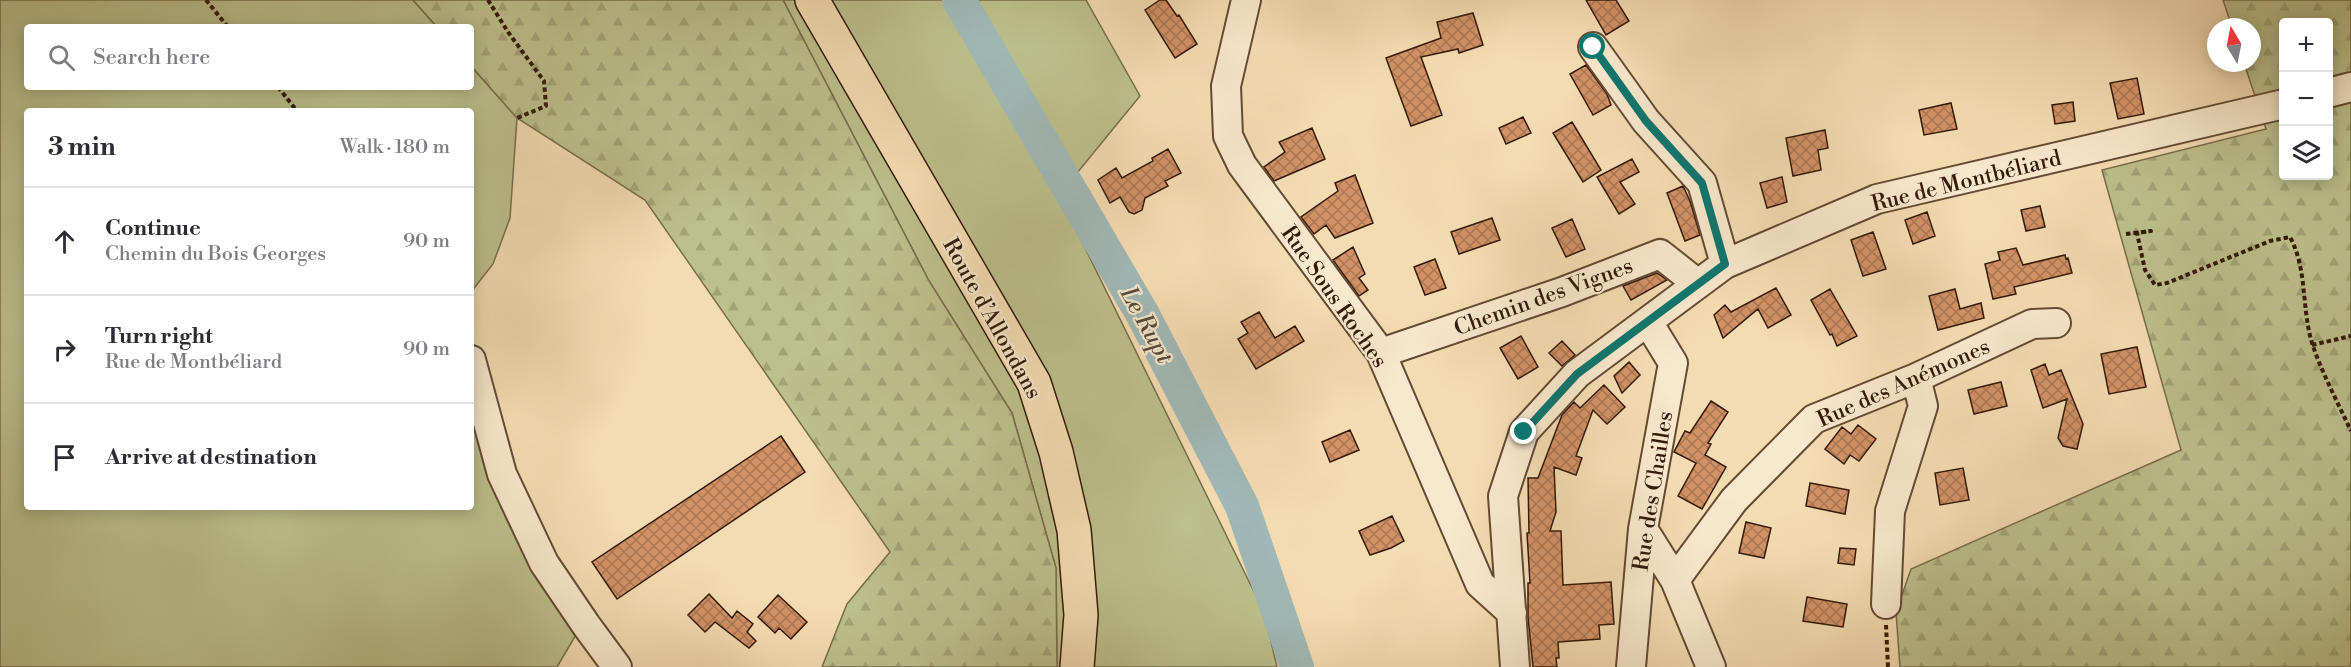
<!DOCTYPE html>
<meta charset="utf-8">
<style>
:root{--surface:#fff;--page:#f2f2f3;--text:#2b2b33;--muted:#7c7c81;--line:#e1e1e2}
body{margin:0;font-family:"Libre Bodoni",serif;background:var(--page);color:var(--text)}
.controls{position:absolute;right:18px;top:18px;display:grid;overflow:hidden;border-radius:6px;box-shadow:0 3px 15px #0003}
.controls button{width:54px;height:54px;display:grid;place-items:center;padding:0;border:0;border-bottom:2px solid var(--line);background:var(--surface);color:var(--text);font:30px sans-serif}
.compass{position:absolute;left:2207px;top:18px;width:54px;height:54px;border-radius:50%;background:var(--surface);box-shadow:0 3px 15px #0003;rotate:350deg}
.stop{position:absolute;width:18px;height:18px;margin:-14px;border:4px solid #0f766e;border-radius:50%;background:#fff}
.stop.end{background:#0f766e;border-color:#fff;box-shadow:0 2px 6px #0008}
.list{margin:0;padding:0;list-style:none}
h2{display:flex;justify-content:space-between;align-items:center;height:78px;margin:0;padding:0 24px;font-size:26px}
h2 small{font-size:20px;font-weight:400;color:var(--muted)}
.list li{display:grid;grid-template-columns:39px 1fr auto;gap:18px;align-items:center;box-sizing:border-box;height:108px;padding:0 24px;border-top:2px solid var(--line)}
.list b{display:block;font-size:22px;white-space:nowrap}
.list p{margin:0;font-size:20px;white-space:nowrap;color:var(--muted)}
.list em{font-size:20px;font-style:normal;color:var(--muted)}
.icon{flex:none;width:33px;height:33px;fill:none;stroke:currentColor;stroke-width:2;stroke-linecap:round;stroke-linejoin:round}
.map{position:relative;flex:none;width:2351px;height:667px;overflow:hidden}
.search{position:absolute;background:var(--surface);box-shadow:0 3px 15px #0003;left:24px;top:24px;width:450px;height:66px;display:flex;align-items:center;gap:15px;box-sizing:border-box;padding:0 21px;border-radius:6px;color:var(--muted);font-size:22px}
.panel{position:absolute;background:var(--surface);box-shadow:0 3px 15px #0003;left:24px;top:108px;width:450px;height:402px;border-radius:6px}
.map>svg:first-child{display:block}
.grass{fill:#bcc08c;stroke:#786d4a;stroke-width:1.5}
.forest{fill:url(#forest-firs);stroke:#786d4a;stroke-width:1.5;fill-rule:evenodd}
.lines{fill:none;stroke-linecap:round;stroke-linejoin:round}
.river{stroke:#a0b9b7;stroke-width:34}
.building{fill:url(#building-cross-hatch);stroke:#331a09;stroke-width:1.5}
.minor-casing{stroke:#634a33;stroke-width:32}
.major-casing{stroke:#331a09;stroke-width:36}
.path{stroke:#331a09;stroke-width:4;stroke-dasharray:4.5 3;stroke-linecap:butt}
.minor{stroke:#f8e8cd;stroke-width:28}
.major{stroke:#f4dcb2;stroke-width:33}
.route{stroke:#0f766e;stroke-width:8}
.labels{text-anchor:middle;stroke-width:4.5;stroke-linejoin:round;paint-order:stroke}
.street-label{font-size:22px;fill:#331a09;stroke:#f8e8cd}
.water-label{font-size:24px;font-style:italic;fill:#544a3d;stroke:#f8e8cd}
</style>
<div class="map">
<svg width="2351" height="667" viewBox="0 0 2351 667">
<defs>
<pattern id="forest-firs" width="22" height="20" patternUnits="userSpaceOnUse" patternTransform="scale(1.5)"><rect width="22" height="20" fill="#bcc08c"/><path d="M5 1l3.5 6h-7zM16 11l3.5 6h-7z" fill="#a2a477"/></pattern>
<pattern id="building-cross-hatch" width="8" height="8" patternUnits="userSpaceOnUse" patternTransform="scale(1.5)"><rect width="8" height="8" fill="#d29266"/><path d="M0 0l8 8M0 8l8-8" fill="none" stroke="#ab7652"/></pattern>
</defs>
<rect width="100%" height="100%" fill="#f4dcb2"/>
<filter id="stains"><feTurbulence type="fractalNoise" baseFrequency=".00333" numOctaves="4"/><feColorMatrix values="0 0 0 0 .2 0 0 0 0 .09 0 0 0 0 .02 0 0 0 .5 -.17"/></filter>
<radialGradient id="worn" r=".72"><stop offset=".6" stop-color="#630" stop-opacity="0"/><stop offset="1" stop-color="#630" stop-opacity=".3"/></radialGradient>
<path class="grass" d="M0,0H413L437,27H27V87H471V66L517,118L510,218L493,264L471,292V111H27V507H471V410L580,628L557,667H0Z
M783,0H1086L1140,96L1059,195L1264,612L1277,667H1057L1056,568L1012,413L929,281Z"/>
<path class="forest" d="M413,0H783L929,281L1012,413L1056,568L1057,667H822L847,604L890,552L645,200L517,118L471,66V27H437Z
M2223,0H2351V667H1900L1896,612L1911,569L2181,450L2102,170L2266,129L2244,63H2252V27H2232ZM2284,22H2328V176H2284Z"/>
<g class="lines">
<path class="river" d="M959,0L1143,315L1242,506L1297,667"/>
</g>
<path class="building" d="M1160,0H1166L1177,16L1179,15L1197,44L1175,58L1145,10Z
M1586,0H1616L1629,21L1606,35Z
M1473,13L1483,45L1459,53L1458,49L1421,57L1442,115L1411,126L1386,58L1441,38L1437,22Z
M1586,65L1607,94L1611,105L1593,115L1570,74Z
M2137,78L2144,114L2118,119L2110,83Z
M2073,102L2075,121L2055,124L2052,105Z
M1951,103L1957,129L1924,135L1919,110Z
M1523,117L1531,133L1506,144L1499,128Z
M1572,122L1601,170L1583,182L1553,133Z
M1312,128L1325,159L1274,181L1264,167L1285,152L1279,142Z
M1825,130L1828,148L1818,150L1821,170L1793,176L1786,138Z
M1168,149L1181,173L1165,181L1168,186L1145,198L1142,210L1134,214L1129,212L1120,197L1110,203L1098,180L1116,168L1122,178L1153,161L1152,158Z
M1632,159L1639,172L1620,182L1635,204L1619,214L1597,177Z
M1355,175L1373,223L1335,238L1326,225L1314,234L1301,217L1338,191L1335,183Z
M1782,177L1787,202L1767,208L1760,183Z
M1683,186L1690,201L1700,235L1685,241L1667,193Z
M2040,206L2045,227L2026,231L2021,210Z
M1927,212L1935,236L1913,244L1905,220Z
M1492,218L1500,240L1459,254L1451,232Z
M1572,219L1585,249L1566,257L1552,228Z
M1873,232L1886,269L1863,276L1851,240Z
M1353,247L1365,274L1359,278L1368,290L1359,296L1333,260Z
M2016,248L2023,265L2065,255L2066,259L2068,258L2072,273L2014,287L2016,294L1993,299L1985,264L2000,260L1998,252Z
M1435,259L1446,288L1425,295L1414,267Z
M1657,273L1667,280L1631,300L1623,286Z
M1776,288L1791,315L1768,328L1758,309L1723,338L1714,315L1725,305L1731,312Z
M1830,289L1857,336L1837,346L1832,334L1830,335L1811,300Z
M1955,289L1960,309L1981,303L1984,318L1938,330L1929,296Z
M1259,312L1275,338L1295,326L1304,341L1256,369L1238,339L1248,333L1241,322Z
M1521,336L1538,367L1518,379L1500,348Z
M1562,341L1575,355L1562,366L1549,353Z
M2137,347L2146,387L2109,394L2101,354Z
M1629,362L1640,375L1622,393L1614,376Z
M2045,364L2049,375L2061,370L2083,424L2077,449L2063,446L2058,438L2067,399L2043,408L2031,370Z
M2001,382L2007,406L1974,414L1968,390Z
M1604,385L1625,407L1607,424L1593,410L1576,456L1582,458L1576,475L1554,467L1556,512L1550,531H1561L1563,585L1611,582L1614,624L1599,625L1600,639L1558,642L1559,658H1556L1557,667H1533L1528,617V583H1530L1527,533H1529L1528,478H1538L1562,415L1574,402L1580,408Z
M1711,401L1728,412L1708,443L1711,444L1705,455L1726,467L1702,509L1678,496L1696,463L1674,452L1685,431L1690,433Z
M1858,425L1876,439L1859,461L1850,455L1844,464L1825,449L1842,427L1851,434Z
M1350,430L1359,450L1330,462L1322,442Z
M781,436L805,472L617,599L592,562Z
M1963,468L1969,500L1940,505L1935,473Z
M1810,483L1849,490L1845,514L1806,506Z
M1392,516L1404,541L1391,548L1370,555L1359,531Z
M1746,522L1771,528L1764,558L1739,553Z
M1840,548L1856,549L1854,565L1838,563Z
M709,594L732,618L737,611L753,624L747,632L756,641L749,648L715,622L705,632L688,615Z
M778,595L807,622L791,639L779,628L775,633L758,617Z
M1807,597L1847,604L1843,627L1803,621Z"/>
<g class="lines">
<defs>
<path id="minor" d="M1246,0L1226,86L1228,136L1242,165L1381,353L1480,584L1512,613
M1593,47L1646,121L1702,183L1725,264
M2328,93L2351,87
M1381,353L1562,292L1660,254L1698,284
M471,360L502,474L544,563L586,625L617,667
M1643,529L1675,580L1711,667
M1675,580L1734,500L1814,419L1916,378L2032,324L2056,323
M1886,604L1890,511L1923,406L1916,378
M1515,667L1503,496L1524,432L1577,374L1698,284L1725,264L1877,199L2284,104
M1631,667L1643,529L1673,363L1648,322"/>
<path id="major" d="M812,0L1034,383L1056,452L1074,530L1081,615L1077,667"/>
</defs>
<use href="#minor" class="minor-casing"/>
<use href="#major" class="major-casing"/>
<path class="path" d="M206,0L228,27
M488,0L508,32L544,81L546,106L517,118
M278,87L297,111
M2126,234L2151,231L2137,233L2145,270L2155,285L2167,283L2270,241L2290,237C2308,270 2301,311 2313,346C2323,375 2338,403 2351,431
M2312,345L2351,336
M1886,625L1888,667"/>
<use href="#minor" class="minor"/>
<use href="#major" class="major"/>
</g>
<g class="lines">
<path class="route" d="M1524,432L1577,374L1725,264L1702,183L1646,121L1593,47"/>
</g>
<g class="labels">
<g class="street-label">
<text transform="translate(1966 180) rotate(-14)" y="8">Rue de Montbéliard</text>
<text transform="translate(1335 296) rotate(55)" y="8">Rue Sous Roches</text>
<text transform="translate(1543 296) rotate(-20)" y="8">Chemin des Vignes</text>
<text transform="translate(993 318) rotate(61)" y="8">Route d’Allondans</text>
<text transform="translate(1903 382) rotate(-24)" y="8">Rue des Anémones</text>
<text transform="translate(1652 491) rotate(-81)" y="8">Rue des Chailles</text>
</g>
<g class="water-label">
<text transform="translate(1147 325) rotate(61)" y="8">Le Rupt</text>
</g>
</g>
<rect width="100%" height="100%" filter="url(#stains)"/>
<rect width="100%" height="100%" fill="url(#worn)"/>
</svg>
<div class="controls">
<button>+</button>
<button>−</button>
<button><svg class="icon" aria-label="layers" viewBox="0 0 24 24"><path d="M12 4l9 5-9 5-9-5zM3 14l9 5 9-5"/></svg></button>
</div>
<svg class="compass" viewBox="-18 -18 36 36"><path d="M0-13l5 13h-10z" fill="#e53935"/><path d="M0 13l5-13h-10z" fill="#7c7c81"/></svg>
<div class="stop" style="left:1593px;top:47px"></div>
<div class="stop end" style="left:1524px;top:432px"></div>
<div class="search"><svg class="icon" aria-label="search" viewBox="0 0 24 24"><circle cx="10" cy="10" r="6"/><path d="M15 15l6 6"/></svg>Search here</div>
<section class="panel">
<h2>3 min<small>Walk · 180 m</small></h2>
<ul class="list">
<li><svg class="icon" aria-label="ahead" viewBox="0 0 24 24"><path d="M12 20V5M6 11l6-6 6 6"/></svg><div><b>Continue</b><p>Chemin du Bois Georges</p></div><em>90 m</em></li>
<li><svg class="icon" aria-label="right" viewBox="0 0 24 24"><path d="M7 20v-9h11M14 6l5 5-5 5"/></svg><div><b>Turn right</b><p>Rue de Montbéliard</p></div><em>90 m</em></li>
<li><svg class="icon" aria-label="arrive" viewBox="0 0 24 24"><path d="M6 21V4h12l-3 4 3 4H6"/></svg><div><b>Arrive at destination</b></div></li>
</ul>
</section>
</div>
